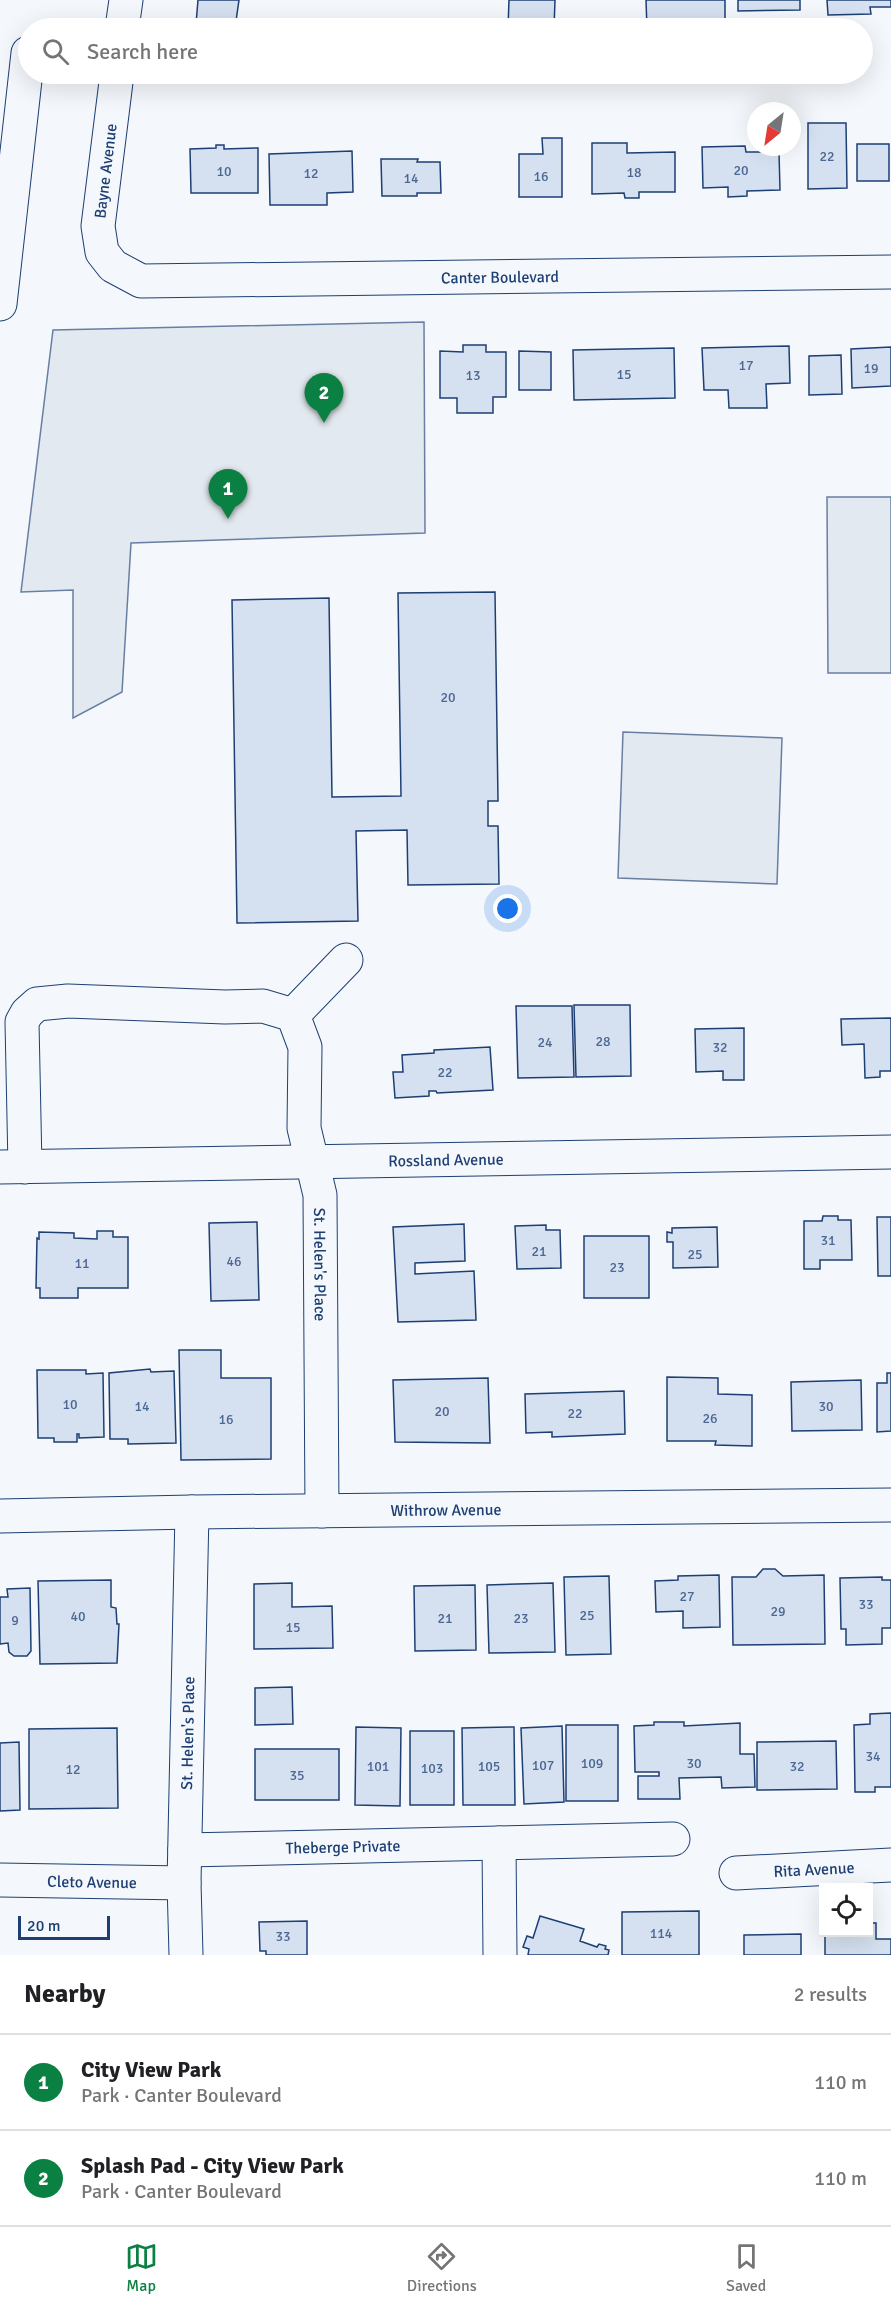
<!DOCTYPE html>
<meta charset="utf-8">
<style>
:root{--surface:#fff;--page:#f6f6f6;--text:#202124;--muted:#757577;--line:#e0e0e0;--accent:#0b8043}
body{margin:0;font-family:Signika,sans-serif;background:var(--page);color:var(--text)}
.controls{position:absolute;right:18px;bottom:18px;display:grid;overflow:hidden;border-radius:0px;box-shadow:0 6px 24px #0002}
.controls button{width:54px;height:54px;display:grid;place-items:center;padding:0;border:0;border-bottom:2px solid var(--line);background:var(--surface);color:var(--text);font:30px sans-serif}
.compass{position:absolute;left:747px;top:102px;width:54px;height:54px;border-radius:50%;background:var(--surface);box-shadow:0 6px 24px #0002;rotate:210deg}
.scale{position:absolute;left:18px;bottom:15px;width:92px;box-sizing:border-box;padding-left:6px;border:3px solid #1d3f73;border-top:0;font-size:16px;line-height:21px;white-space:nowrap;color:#1d3f73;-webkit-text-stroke:4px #f4f7fb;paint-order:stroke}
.you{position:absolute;left:508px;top:909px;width:21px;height:21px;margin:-15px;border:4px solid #fff;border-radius:50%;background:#1a73e8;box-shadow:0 0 0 9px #1a73e833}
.badge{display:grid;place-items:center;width:39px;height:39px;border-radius:50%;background:var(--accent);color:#fff;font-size:20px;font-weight:700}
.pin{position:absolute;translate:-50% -50px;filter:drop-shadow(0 2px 3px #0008)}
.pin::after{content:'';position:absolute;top:32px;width:21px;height:18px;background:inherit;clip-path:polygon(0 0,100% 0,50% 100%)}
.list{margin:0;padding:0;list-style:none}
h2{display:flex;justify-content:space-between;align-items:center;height:78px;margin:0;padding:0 24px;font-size:26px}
h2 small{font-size:20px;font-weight:400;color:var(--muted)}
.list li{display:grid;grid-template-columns:39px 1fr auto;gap:18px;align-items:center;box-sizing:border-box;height:96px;padding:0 24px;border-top:2px solid var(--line)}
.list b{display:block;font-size:22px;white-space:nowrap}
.list p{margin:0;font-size:20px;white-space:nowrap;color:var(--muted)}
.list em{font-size:20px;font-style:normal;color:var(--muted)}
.icon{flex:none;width:33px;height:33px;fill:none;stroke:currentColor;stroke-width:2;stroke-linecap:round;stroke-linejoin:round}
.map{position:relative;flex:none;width:891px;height:1955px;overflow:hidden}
.search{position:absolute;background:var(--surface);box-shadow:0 6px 24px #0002;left:18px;right:18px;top:18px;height:66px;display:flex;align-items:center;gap:15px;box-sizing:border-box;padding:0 21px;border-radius:33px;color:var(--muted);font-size:22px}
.sheet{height:270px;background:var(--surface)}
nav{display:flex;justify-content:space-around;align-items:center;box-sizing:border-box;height:84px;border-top:2px solid var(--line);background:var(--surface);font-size:16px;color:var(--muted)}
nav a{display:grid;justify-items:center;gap:3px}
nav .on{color:var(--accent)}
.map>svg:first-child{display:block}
.green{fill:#e3e9f0;stroke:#687fa3;stroke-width:1.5}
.building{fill:#d5e0f0;stroke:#1d3f73;stroke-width:1.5}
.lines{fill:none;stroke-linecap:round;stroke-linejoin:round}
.minor-casing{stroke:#1d3f73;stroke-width:35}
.minor{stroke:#f4f7fb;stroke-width:33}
.labels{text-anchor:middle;stroke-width:4.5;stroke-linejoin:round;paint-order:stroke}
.number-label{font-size:14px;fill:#4b6792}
.street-label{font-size:16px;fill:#1d3f73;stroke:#f4f7fb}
</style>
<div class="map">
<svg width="891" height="1955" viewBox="0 0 891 1955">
<rect width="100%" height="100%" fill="#f4f7fb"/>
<path class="green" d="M424,322L425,533L131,543L122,692L73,718V590L21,592L53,330Z
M827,497H891V673H828Z
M623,732L782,738L777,884L618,878Z"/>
<path class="building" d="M198,0H239L235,28L196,24Z
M509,0H555L554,28H508Z
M646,0H725V28H647Z
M738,0H800V10L738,11Z
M827,0H891V7H870L871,14L828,15Z
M808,123H846L847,188L808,189Z
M542,138H562V197H519V154H543Z
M592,143H627V153L675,152V192H639V198H625L624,193L592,194Z
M857,144H889V181H857Z
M216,145H224V149L258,148V193H191L190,149L216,148Z
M745,146L746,152H779L780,190L747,191V196L728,197V187L703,188L702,147Z
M352,151L353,192L327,193V205H270L269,154Z
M381,159H418L417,162H440L441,193H417V196H382Z
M463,345H486V352H506V397H493V413H457V398H440V351L463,352Z
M789,346L790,383L766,384L767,408H729L728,390H704L702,348Z
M891,347V386L852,388L851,349Z
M674,348L675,398L574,400L573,350Z
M519,351L551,352V390H519Z
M841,355L842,394L809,395V356Z
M495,592L498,801H488V826H498L499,884L408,885L407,830L356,831L358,921L237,923L232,600L329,598L332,797L401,796L398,593Z
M574,1005H630L631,1076L576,1077Z
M516,1006H572L574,1077L518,1078Z
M891,1018V1071H880V1077L865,1078L864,1044L842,1045L841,1019Z
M744,1028V1080H723V1071L696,1072L695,1029Z
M490,1047L493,1090L437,1093L436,1091H429V1096L395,1098L393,1072H403L402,1055L434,1053V1050Z
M823,1216H838V1220H851L852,1260H820V1269H804V1221H822Z
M877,1217H891V1276H878Z
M257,1222L259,1300L211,1301L209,1223Z
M464,1224L465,1261L415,1263V1274L474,1271L476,1320L398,1322L393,1227Z
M546,1225V1230H560L561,1268L517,1269L515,1226Z
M717,1227L718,1267L673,1268V1242H667V1232L672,1233V1228Z
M97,1231H113V1237H128V1288H78V1298H40V1288H36L37,1238L39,1239V1232L74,1233V1238L97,1239Z
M584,1236H649V1298H584Z
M179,1350H221V1378H271V1459L181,1460Z
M150,1369L151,1372L174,1371L176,1443L128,1444V1439H110L109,1373Z
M37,1370H86V1374L103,1373L104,1437L79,1438V1434H77V1442H54V1438H38Z
M887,1373H891V1431L877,1432V1383H887Z
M667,1377L718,1378V1394L752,1395V1446L715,1445L716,1441H667Z
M488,1378L490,1443L395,1442L393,1380Z
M861,1380L862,1430L792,1431L791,1382Z
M624,1391L625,1434L552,1437V1432L526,1433L525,1394Z
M763,1569H775L783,1576L824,1575L825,1644L733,1645L732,1577H756Z
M719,1575L720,1627L683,1628V1611L656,1612L655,1581L678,1580V1576Z
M609,1576L611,1654L566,1655L564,1577Z
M882,1577V1580H891V1628H882V1644L846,1645V1629H841L840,1578Z
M111,1580V1607L116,1608L117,1624H119L117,1663L40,1664L38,1581Z
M292,1583V1607L332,1606L333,1648L254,1649V1584Z
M553,1583L555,1652L489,1653L487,1585Z
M475,1585L476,1650L415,1651L414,1586Z
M30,1588L31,1651L27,1656H14L9,1652L8,1643L0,1644V1597H8L7,1589Z
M292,1687L293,1724L255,1725V1688Z
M891,1713V1787H875V1792H855L854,1725L870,1724V1714Z
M654,1722H684V1726L740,1723V1754H754L755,1787L722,1788L721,1777L679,1778L680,1799H638V1776H659V1772H635L634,1726L654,1725Z
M566,1725H618V1801H566Z
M562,1726L564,1802L524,1804L521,1728Z
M356,1727L401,1728L400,1806L355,1805Z
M514,1727L515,1805H463L462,1728Z
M117,1728L118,1808L29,1809V1729Z
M410,1731H454V1805H410Z
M836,1741L837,1789L757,1790V1742Z
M19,1742L20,1810L0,1811V1743Z
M255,1749H339V1800H255Z
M699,1911V1955H622V1912Z
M540,1916L584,1929L580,1941L597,1947L599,1944L606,1946L605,1949L609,1950L608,1955H528L529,1949L523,1947L527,1936L533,1938Z
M307,1921V1955H266V1951H260L259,1922Z
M868,1923H876V1939H891V1955H825V1932H868Z
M801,1934V1955H744V1935Z"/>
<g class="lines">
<defs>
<g id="minor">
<path d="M122,28L126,0"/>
<path id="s1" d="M117,74L98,226L102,252L113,266L141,281L891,272"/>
<path d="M0,304L28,53"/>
<path d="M293,1015L346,960"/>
<path id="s2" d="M0,1167L891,1152"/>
<path id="s3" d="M25,1167L22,1022L27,1013L37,1004L68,1001L225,1007L263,1006L293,1015L305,1047L304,1128L320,1195L322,1511"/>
<path id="s4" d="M0,1516L192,1512L891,1505"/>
<path d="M499,1843L500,1955"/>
<path id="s5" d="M185,1850L673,1839"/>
<path id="s6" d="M736,1873L891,1865"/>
<path id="s7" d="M0,1880L184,1883"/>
<path id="s8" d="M186,1955L184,1883L192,1512"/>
</g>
</defs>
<use href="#minor" class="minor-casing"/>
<use href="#minor" class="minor"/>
</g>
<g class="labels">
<g class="number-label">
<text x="827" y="161">22</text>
<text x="741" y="175">20</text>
<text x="224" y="176">10</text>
<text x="634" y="177">18</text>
<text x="311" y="178">12</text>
<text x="541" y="181">16</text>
<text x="411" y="183">14</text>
<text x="746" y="370">17</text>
<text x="871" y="373">19</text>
<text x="624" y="379">15</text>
<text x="473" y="380">13</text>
<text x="448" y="702">20</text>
<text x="603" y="1046">28</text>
<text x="545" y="1047">24</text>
<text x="720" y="1052">32</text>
<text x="445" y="1077">22</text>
<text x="828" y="1245">31</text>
<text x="539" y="1256">21</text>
<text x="695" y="1259">25</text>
<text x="234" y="1266">46</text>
<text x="82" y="1268">11</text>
<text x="617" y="1272">23</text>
<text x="70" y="1409">10</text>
<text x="142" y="1411">14</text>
<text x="826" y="1411">30</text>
<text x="442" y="1416">20</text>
<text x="575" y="1418">22</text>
<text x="710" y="1423">26</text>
<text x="226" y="1424">16</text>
<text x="687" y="1601">27</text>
<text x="866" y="1609">33</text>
<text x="778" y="1616">29</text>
<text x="587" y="1620">25</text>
<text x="78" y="1621">40</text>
<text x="445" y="1623">21</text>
<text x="521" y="1623">23</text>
<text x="15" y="1625">9</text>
<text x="293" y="1632">15</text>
<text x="873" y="1761">34</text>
<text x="592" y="1768">109</text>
<text x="694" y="1768">30</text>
<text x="543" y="1770">107</text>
<text x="378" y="1771">101</text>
<text x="489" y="1771">105</text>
<text x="797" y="1771">32</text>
<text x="432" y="1773">103</text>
<text x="73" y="1774">12</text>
<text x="297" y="1780">35</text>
<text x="661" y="1938">114</text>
<text x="283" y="1941">33</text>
</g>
<g class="street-label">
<text transform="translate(105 171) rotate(-83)" y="6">Bayne Avenue</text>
<text dy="6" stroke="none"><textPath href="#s1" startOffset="588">Canter Boulevard</textPath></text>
<text dy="6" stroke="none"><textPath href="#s2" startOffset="446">Rossland Avenue</textPath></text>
<text dy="6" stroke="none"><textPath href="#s3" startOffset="680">St. Helen's Place</textPath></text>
<text dy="6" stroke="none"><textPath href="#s4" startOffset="446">Withrow Avenue</textPath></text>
<text dy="6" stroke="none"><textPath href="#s8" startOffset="222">St. Helen's Place</textPath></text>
<text dy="6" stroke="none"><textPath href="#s5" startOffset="158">Theberge Private</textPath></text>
<text dy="6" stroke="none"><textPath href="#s6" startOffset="78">Rita Avenue</textPath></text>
<text dy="6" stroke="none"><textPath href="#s7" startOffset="92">Cleto Avenue</textPath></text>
</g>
</g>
</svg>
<div class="controls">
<button><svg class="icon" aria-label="locate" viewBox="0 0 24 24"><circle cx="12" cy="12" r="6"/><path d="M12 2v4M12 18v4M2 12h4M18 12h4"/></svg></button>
</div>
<svg class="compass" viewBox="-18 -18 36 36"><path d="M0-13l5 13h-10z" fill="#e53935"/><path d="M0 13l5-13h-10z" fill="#757577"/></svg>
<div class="scale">20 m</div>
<div class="you"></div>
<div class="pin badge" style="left:228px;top:519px">1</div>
<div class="pin badge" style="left:324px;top:423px">2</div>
<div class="search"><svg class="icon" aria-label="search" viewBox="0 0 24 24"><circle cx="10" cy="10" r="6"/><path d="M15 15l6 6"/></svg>Search here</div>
</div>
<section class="sheet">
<h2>Nearby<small>2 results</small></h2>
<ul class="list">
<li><span class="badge">1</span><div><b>City View Park</b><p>Park · Canter Boulevard</p></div><em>110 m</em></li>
<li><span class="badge">2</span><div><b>Splash Pad - City View Park</b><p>Park · Canter Boulevard</p></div><em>110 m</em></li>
</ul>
</section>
<nav>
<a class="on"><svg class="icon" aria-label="map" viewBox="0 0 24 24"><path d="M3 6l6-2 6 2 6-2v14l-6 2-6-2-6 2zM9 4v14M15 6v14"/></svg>Map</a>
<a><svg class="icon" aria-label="directions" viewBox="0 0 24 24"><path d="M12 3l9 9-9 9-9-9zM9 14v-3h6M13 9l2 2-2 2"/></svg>Directions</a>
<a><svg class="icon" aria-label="saved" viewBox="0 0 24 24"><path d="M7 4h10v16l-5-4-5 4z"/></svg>Saved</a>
</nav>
